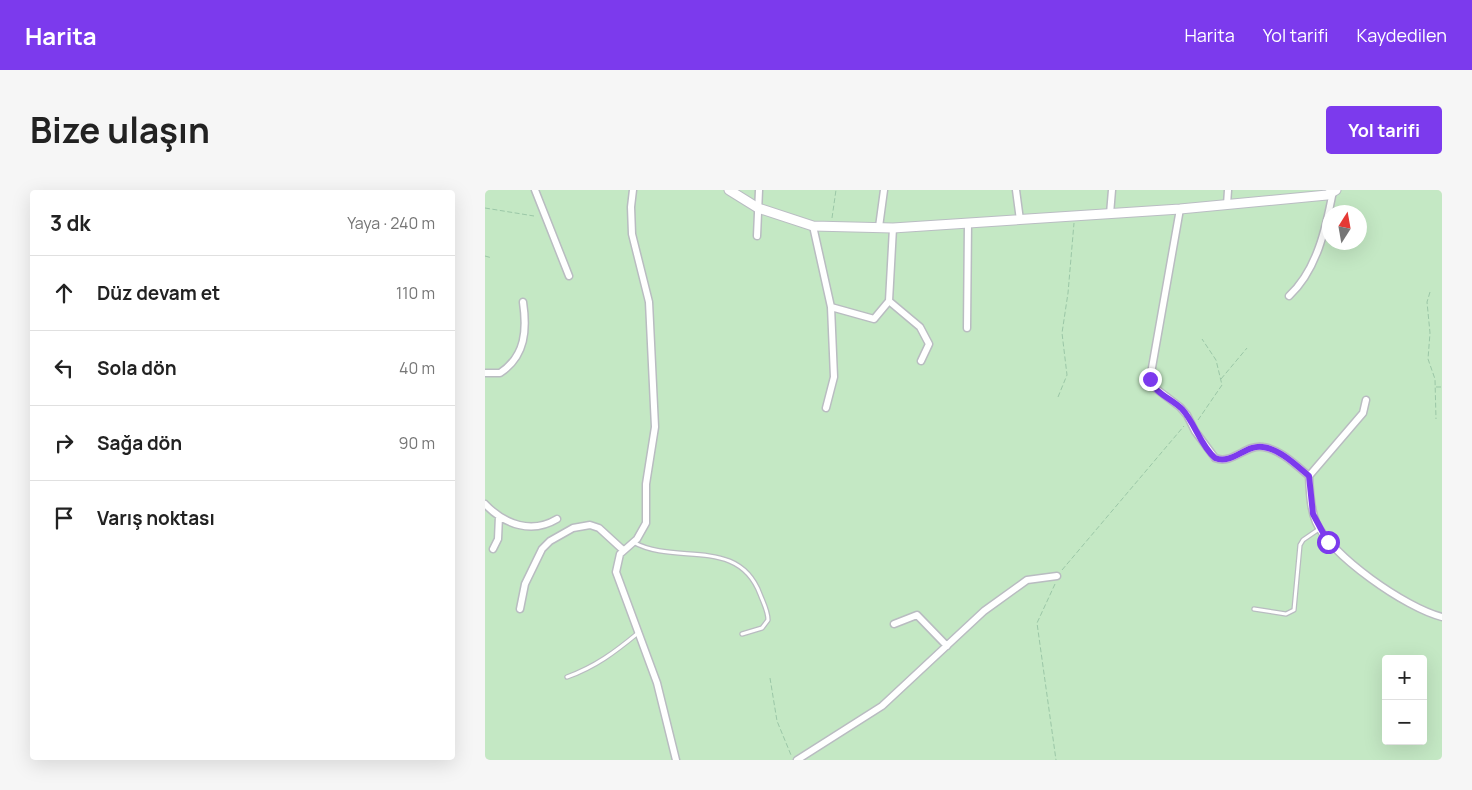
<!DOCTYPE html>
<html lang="tr">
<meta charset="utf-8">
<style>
:root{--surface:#fff;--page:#f6f6f6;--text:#222;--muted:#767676;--line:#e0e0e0;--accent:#7c3aed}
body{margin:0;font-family:Manrope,sans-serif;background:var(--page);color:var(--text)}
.controls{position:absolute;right:15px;bottom:15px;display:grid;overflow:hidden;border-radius:5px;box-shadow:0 5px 20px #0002}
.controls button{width:45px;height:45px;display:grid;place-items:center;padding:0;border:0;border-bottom:1px solid var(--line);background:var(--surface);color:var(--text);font:25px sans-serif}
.compass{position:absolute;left:837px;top:15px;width:45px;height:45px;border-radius:50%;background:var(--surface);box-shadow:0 5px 20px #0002;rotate:11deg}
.stop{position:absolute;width:15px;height:15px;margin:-11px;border:4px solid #7c3aed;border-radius:50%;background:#fff}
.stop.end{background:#7c3aed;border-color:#fff;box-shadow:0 1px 5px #0008}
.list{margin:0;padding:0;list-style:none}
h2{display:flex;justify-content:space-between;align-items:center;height:65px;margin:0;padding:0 20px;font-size:21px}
h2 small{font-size:16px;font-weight:400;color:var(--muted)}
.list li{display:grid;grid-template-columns:32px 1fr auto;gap:15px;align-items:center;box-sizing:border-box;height:75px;padding:0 20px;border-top:1px solid var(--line)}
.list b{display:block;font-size:19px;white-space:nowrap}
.list em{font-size:16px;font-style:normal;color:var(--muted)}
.icon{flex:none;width:28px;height:28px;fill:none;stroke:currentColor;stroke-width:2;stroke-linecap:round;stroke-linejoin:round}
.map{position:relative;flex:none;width:957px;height:570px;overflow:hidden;border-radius:5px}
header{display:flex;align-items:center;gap:30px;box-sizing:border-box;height:70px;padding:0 25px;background:var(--accent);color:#fff}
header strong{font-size:24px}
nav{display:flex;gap:28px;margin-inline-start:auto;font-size:18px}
.intro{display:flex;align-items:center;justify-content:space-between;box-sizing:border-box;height:120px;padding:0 30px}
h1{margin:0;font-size:35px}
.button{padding:12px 22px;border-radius:5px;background:var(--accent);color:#fff;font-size:18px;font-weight:700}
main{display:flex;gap:30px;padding:0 30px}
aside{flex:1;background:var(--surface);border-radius:5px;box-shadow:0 5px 20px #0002}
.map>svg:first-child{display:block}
.green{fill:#c4e8c4;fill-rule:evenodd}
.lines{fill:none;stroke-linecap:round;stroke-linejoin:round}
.lane-casing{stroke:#b9bcc1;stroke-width:5.5}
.street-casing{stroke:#b9bcc1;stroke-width:9}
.secondary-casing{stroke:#babdc3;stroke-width:11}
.path{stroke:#9bc7a7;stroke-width:1;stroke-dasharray:5 2.5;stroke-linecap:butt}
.lane{stroke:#fff;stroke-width:3}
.street{stroke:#fff;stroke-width:6}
.secondary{stroke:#fff;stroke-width:9}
.route{stroke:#7c3aed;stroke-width:6}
</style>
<header>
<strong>Harita</strong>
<nav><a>Harita</a><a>Yol tarifi</a><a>Kaydedilen</a></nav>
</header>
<div class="intro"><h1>Bize ulaşın</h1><a class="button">Yol tarifi</a></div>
<main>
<aside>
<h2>3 dk<small>Yaya · 240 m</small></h2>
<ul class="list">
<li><svg class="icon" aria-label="ahead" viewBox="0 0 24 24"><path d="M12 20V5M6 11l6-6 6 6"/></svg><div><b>Düz devam et</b></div><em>110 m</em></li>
<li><svg class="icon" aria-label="left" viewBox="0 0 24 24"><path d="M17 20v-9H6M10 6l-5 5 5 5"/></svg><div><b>Sola dön</b></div><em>40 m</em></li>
<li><svg class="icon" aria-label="right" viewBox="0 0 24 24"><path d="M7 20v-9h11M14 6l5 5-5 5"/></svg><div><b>Sağa dön</b></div><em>90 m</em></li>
<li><svg class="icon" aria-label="arrive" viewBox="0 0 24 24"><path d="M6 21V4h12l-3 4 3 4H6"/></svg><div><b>Varış noktası</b></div></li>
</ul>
</aside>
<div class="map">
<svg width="957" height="570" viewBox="0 0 957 570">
<rect width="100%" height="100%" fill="#f1eee7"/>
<path class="green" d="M0,0H957V570H0ZM844,22H874V52H844ZM901,469H938V551H901Z"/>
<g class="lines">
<defs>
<path id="lane" d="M148,352C191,376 253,346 275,404C278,412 283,421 283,430L277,438L257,444
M769,419L801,424L809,420L815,355L818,350L834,339
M82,487C110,477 130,462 153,443"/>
<path id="street" d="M50,0L84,86
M148,0L146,17L147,44L164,112L170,237L161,294V333L152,349L135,364L131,382L172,493L191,570
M531,0L535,30
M742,15L743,0
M695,19L665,189L670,198L695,217L702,225L710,241L730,268C747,275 761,254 778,257C795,259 812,276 824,286
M625,24L627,0
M328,36L346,117L349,187L341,218
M394,37L399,0
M272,46L274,0
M804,106C832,80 841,38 848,1
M404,111L435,137L444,154L436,171
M346,117L389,129L404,111L408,38
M482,138L483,33
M0,183H15C41,166 42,139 38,112
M881,210L878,223L824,286C825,301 825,318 831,332C846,366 921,418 957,427
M0,314C20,335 47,344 72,329
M8,359L13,349L14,326
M35,419L40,394L57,359L65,351L88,338L105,335L114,338L138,360
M409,434L432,425L462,456
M312,570L397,516L499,421L542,390L572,386"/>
<path id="secondary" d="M244,0L273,18L328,36L408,38L695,19L842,5L851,0"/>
</defs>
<use href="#lane" class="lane-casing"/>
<use href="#street" class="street-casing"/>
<use href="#secondary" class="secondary-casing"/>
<path class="path" d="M0,18L49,26
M347,28L351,0
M0,66L7,68
M945,102L942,112L945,143L943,169L950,189L951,229
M736,189L762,158
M951,197H957
M573,207L582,185L577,143L583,103L589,33
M713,230L737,195L731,170L717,149
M577,380L699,236
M570,394L552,433L571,570
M285,488L292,531L306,565"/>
<use href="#lane" class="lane"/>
<use href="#street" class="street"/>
<use href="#secondary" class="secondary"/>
</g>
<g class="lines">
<path class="route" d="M665,189C670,204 686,208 697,219C710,233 715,255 730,268C747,275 761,254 778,257C795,259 812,276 824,286L828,324L843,352"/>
</g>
</svg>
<div class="controls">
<button>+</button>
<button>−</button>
</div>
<svg class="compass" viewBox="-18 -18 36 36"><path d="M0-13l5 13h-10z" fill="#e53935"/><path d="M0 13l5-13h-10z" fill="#767676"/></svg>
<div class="stop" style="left:843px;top:352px"></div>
<div class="stop end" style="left:665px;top:189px"></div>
</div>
</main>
